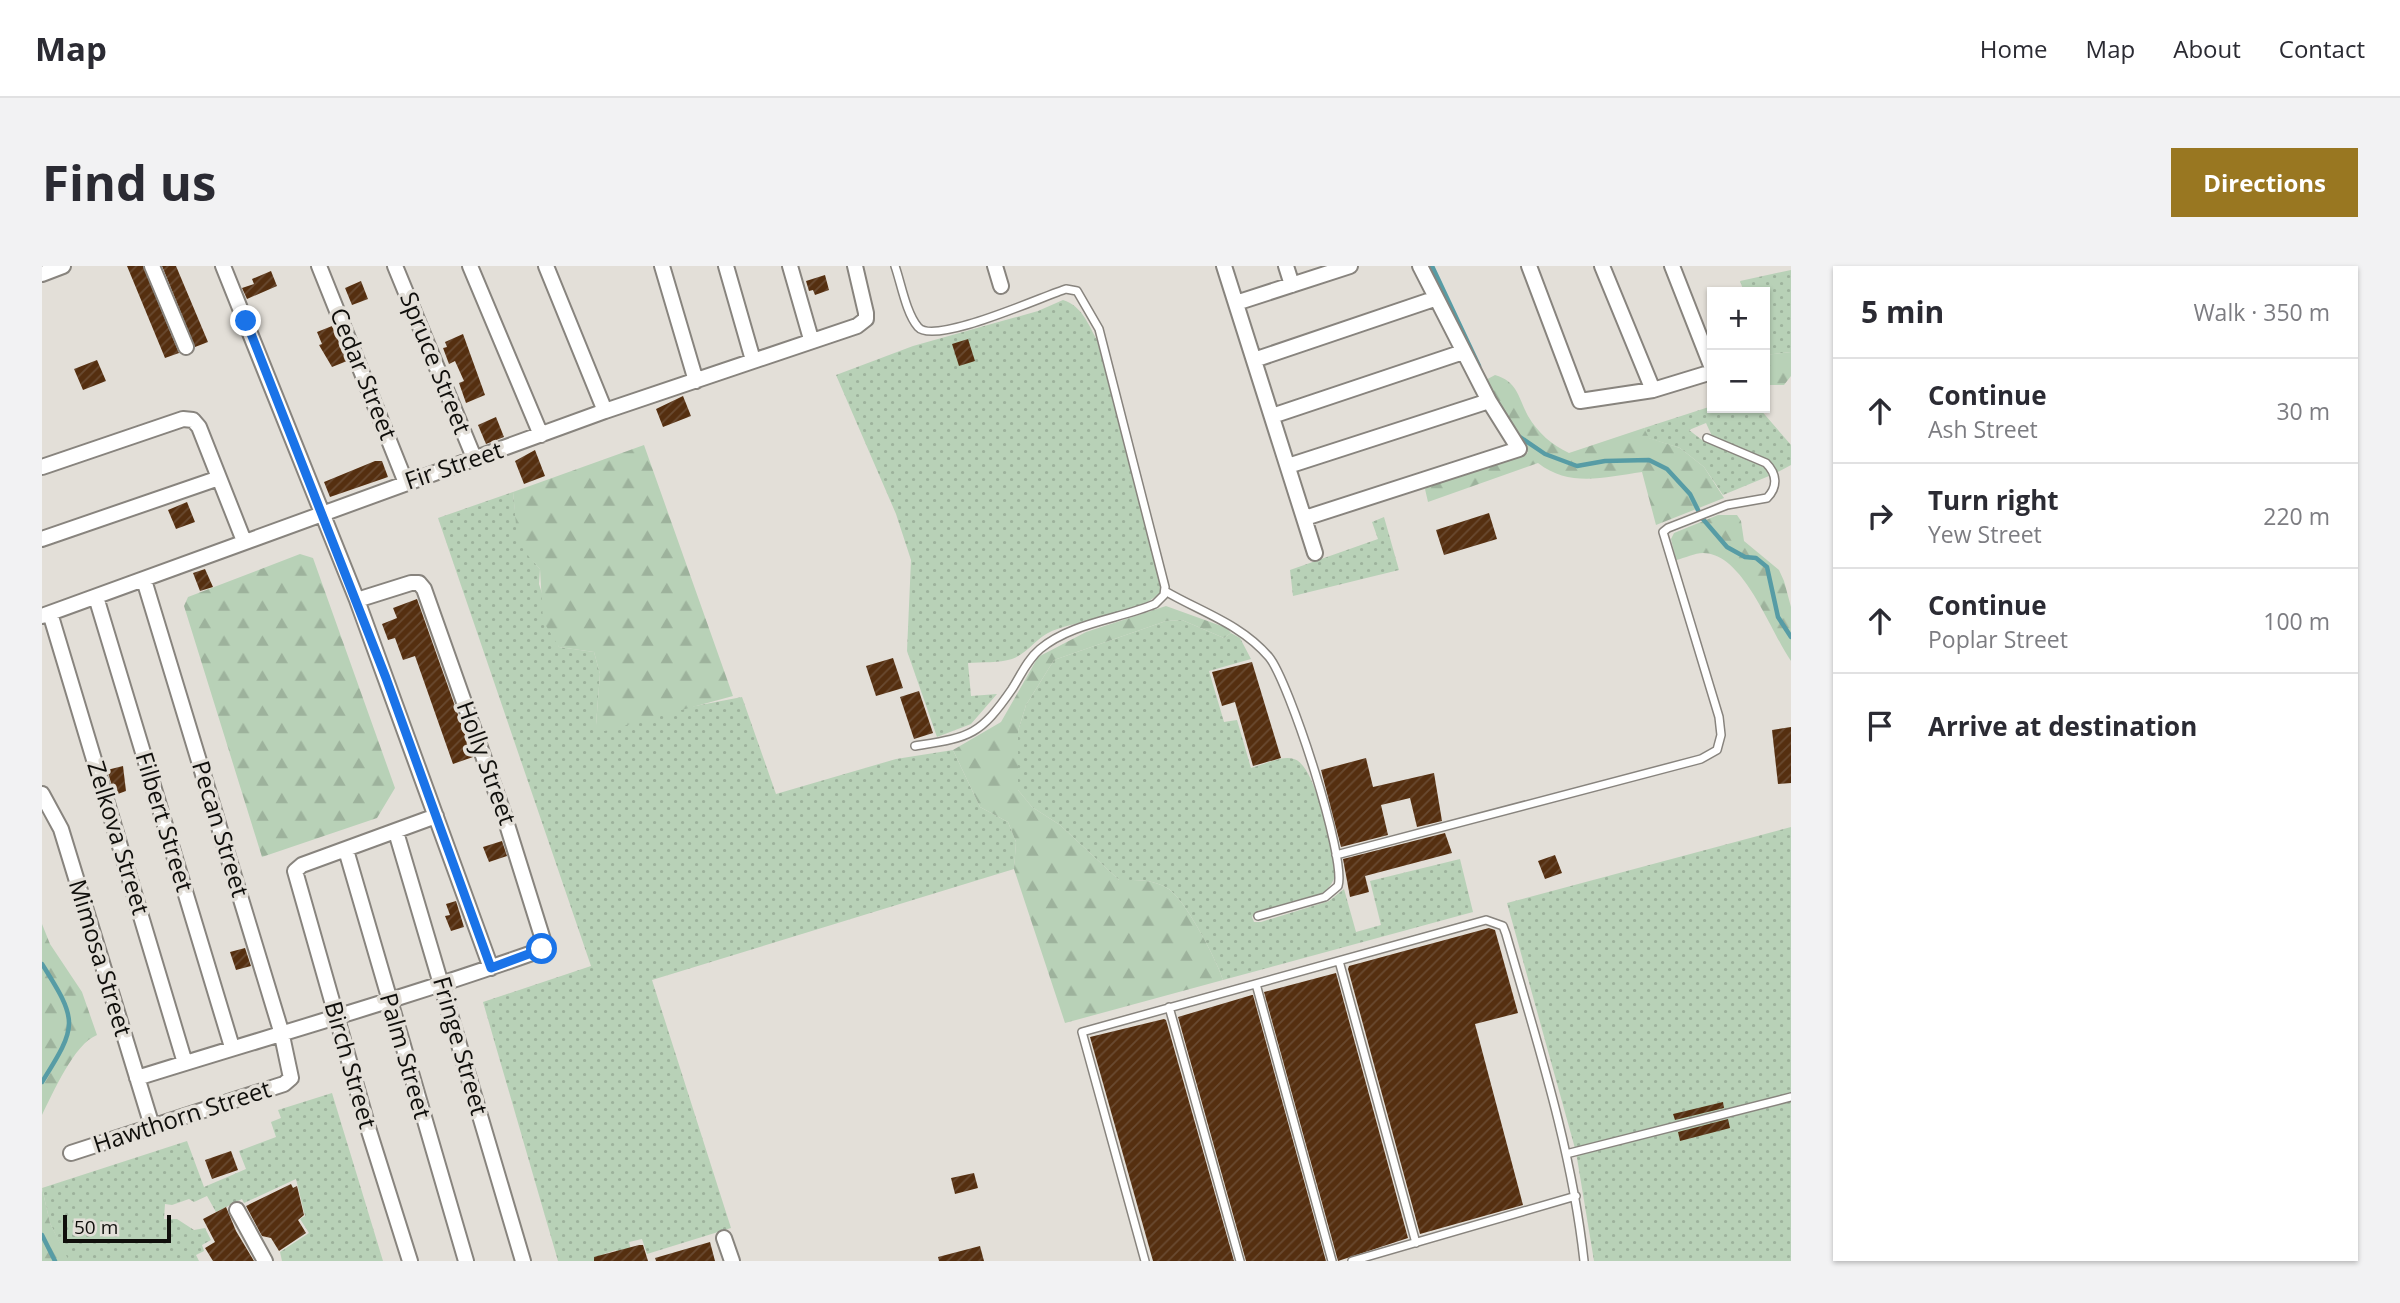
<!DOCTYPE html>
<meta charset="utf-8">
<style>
:root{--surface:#fff;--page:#f2f2f3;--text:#2b2b33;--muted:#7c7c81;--line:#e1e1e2;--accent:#997721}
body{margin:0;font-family:"Open Sans",sans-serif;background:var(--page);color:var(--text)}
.controls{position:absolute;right:21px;top:21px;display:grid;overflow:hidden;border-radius:0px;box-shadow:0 2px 5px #0004}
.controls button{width:63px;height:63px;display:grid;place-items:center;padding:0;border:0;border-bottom:2px solid var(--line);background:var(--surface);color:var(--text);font:35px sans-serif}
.scale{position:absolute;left:21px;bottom:18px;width:108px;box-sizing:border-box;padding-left:7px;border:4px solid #100f0c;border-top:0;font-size:19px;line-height:24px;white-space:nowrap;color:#100f0c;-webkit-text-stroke:5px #e3dfd8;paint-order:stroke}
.stop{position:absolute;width:21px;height:21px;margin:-16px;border:5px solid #1a73e8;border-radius:50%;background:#fff}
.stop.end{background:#1a73e8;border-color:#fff;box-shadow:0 2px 7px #0008}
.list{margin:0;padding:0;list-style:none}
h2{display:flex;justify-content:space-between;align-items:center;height:91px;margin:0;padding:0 28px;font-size:30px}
h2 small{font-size:23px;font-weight:400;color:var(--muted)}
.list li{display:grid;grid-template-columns:46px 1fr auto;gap:21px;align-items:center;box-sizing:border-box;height:105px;padding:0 28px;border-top:2px solid var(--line)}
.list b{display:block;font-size:26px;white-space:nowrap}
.list p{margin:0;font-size:23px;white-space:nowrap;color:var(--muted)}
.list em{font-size:23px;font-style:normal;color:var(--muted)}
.icon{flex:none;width:38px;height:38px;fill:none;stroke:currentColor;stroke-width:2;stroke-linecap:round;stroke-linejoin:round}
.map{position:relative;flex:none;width:1749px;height:995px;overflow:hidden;border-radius:0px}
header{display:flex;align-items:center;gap:42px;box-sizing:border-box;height:98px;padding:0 35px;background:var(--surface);border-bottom:2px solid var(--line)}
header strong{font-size:33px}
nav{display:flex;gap:38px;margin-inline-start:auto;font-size:24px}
.intro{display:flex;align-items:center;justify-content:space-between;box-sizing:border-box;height:168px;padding:0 42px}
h1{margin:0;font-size:49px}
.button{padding:18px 32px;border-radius:0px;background:var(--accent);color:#fff;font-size:24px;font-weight:700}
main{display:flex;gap:42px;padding:0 42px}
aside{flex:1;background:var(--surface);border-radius:0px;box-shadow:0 2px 5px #0004}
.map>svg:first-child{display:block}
.grass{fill:url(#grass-dots)}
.forest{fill:url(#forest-firs)}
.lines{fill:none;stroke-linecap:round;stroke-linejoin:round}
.stream{stroke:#579ca5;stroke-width:4.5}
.building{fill:url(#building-hatch)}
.service-casing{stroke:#88847e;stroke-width:10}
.minor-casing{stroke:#88847e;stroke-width:18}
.service{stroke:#fff;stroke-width:7}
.minor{stroke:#fff;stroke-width:14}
.route{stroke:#1a73e8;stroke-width:9}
.labels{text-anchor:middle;stroke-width:7;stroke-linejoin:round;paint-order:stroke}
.street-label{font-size:24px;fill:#100f0c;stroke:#e3dfd8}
</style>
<header>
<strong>Map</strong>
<nav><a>Home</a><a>Map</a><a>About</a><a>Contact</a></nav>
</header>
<div class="intro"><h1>Find us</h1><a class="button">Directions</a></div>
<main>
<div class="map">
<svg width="1749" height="995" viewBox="0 0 1749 995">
<defs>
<pattern id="grass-dots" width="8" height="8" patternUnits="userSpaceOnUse" patternTransform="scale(1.75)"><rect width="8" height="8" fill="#b8d1b7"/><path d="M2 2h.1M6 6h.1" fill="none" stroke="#9db29c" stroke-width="1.8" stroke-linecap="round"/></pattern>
<pattern id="forest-firs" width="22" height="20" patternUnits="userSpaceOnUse" patternTransform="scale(1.75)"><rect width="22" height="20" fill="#b8d1b7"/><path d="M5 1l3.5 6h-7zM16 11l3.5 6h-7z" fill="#9db29c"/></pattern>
<pattern id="building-hatch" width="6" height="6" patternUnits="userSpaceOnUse" patternTransform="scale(1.75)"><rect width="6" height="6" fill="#552f10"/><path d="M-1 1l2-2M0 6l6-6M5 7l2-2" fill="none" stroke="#694a31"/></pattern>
</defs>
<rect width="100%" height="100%" fill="#e3dfd8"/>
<path class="grass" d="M1749,4V86L1723,89V26H1702L1698,15Z
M1021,34C1040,40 1046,58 1055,74L1119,317L1118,327C1091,351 1043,352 1010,365C995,371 985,388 970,393C957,397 940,396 926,397L929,430L955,428L929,458L895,471L865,385L869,294L854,248L794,109L871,80L996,45Z
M1670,140L1717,142L1749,179V199L1734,207L1728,197L1670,170L1664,157L1647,164L1660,174L1724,202L1727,210L1681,229L1662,201L1638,182L1606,172L1602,162Z
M471,226C474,257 476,279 498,303L497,318L517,381L552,386L558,408L554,459L700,431L734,528L854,493L911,484L938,541L966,556L974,576L972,603L610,714L689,962L605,988L600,973L587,976L591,992L578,995L574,984L562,988L563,995H516L441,736L549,700L396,252Z
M1342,251L1357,304L1251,330L1248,304L1336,273L1330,256Z
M1140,354L1182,372L1189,367L1198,372L1209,393L1167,405L1182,456L1195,454L1209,502C1221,499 1240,489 1252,493C1275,500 1288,582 1294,604C1291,638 1242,639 1215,645L1210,651L1212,656H1219L1287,635L1302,623L1314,666L1339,659L1328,615L1418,593L1431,646L1181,714C1175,694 1142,631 1125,622C1110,613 1094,614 1077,614L1018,559L990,541L976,524V465L984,439L1012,394L1124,355Z
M1749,561V995H1552L1534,886L1465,637Z
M290,827L341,995H240L238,986L267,967L258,953L263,950L254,913L202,937L200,933L174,946L165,930L152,936L147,933L130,939L123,938L122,953H135L152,964L163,962L169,974L160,979L162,985L154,989L157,995H26L8,957L0,922L145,875L162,921L204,903L197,885L234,871L229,856L239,852L236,844Z"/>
<path class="forest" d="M1749,86V110L1742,119H1723V89Z
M1453,109C1476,116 1476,131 1486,150C1496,167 1510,179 1527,187L1602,162L1607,172L1638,182L1662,201L1682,232L1614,259L1600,206C1563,211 1528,222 1496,197L1386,236L1383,223L1386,220L1486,187L1442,115Z
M602,179L691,430L559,466L554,459L558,408L552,386L517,381L501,355L498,303L487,291L475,269L471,226Z
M1676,249H1695L1699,255L1702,275L1737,304L1742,315L1749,341V395C1729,367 1702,287 1661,287C1653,287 1643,292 1634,294L1629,273L1632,267Z
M258,288L271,292L353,522L335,552L220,591L142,340L146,331Z
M1124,340L1185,362L1189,367L1182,372L1140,354L1124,355L1012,394L984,439L976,465V524L990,541L1018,559L1077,614C1094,614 1110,613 1125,622C1142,631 1175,694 1181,714L1023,757L972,603L974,576L966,556L938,541L911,484L959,456L996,391L1044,366Z
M0,658L8,678L40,726L55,769C32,778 11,827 0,849Z
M0,922L8,957L27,995H0Z"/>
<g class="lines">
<path class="stream" d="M1390,0L1437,100
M1475,169L1503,188L1535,200L1563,195L1607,194L1625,203L1648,228L1660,252L1685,281L1703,291L1714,292L1725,301L1736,351L1749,371
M0,698C36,755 36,759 0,816
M0,969L13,995"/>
</g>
<path class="building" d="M85,0H101L137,87L123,92Z
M120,0H134L166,76L153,81Z
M229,5L235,20L205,33L200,22L212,18L210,13Z
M783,9L787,24L773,29L771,24L767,25L764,15Z
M319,15L326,33L310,39L303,22Z
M290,60L305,95L290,101L277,79L280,78L275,66Z
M421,68L443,129L424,137L417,117L422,115L413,95L407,98L401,82L405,81L403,76Z
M926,73L933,95L917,100L910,78Z
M55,94L64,115L41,124L32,103Z
M641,130L649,150L621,161L614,143Z
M454,151L462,171L444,178L436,159Z
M493,184L503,210L482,218L473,195Z
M333,195H340L346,211L288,231L282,216Z
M145,236L153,256L134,263L126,244Z
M1447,247L1455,273L1402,289L1394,264Z
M163,303L171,321L158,325L151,307Z
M375,333L431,491L411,498L373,390L361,394L353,372L346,374L340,358L355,352L351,342Z
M851,392L861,422L834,430L824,400Z
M1210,396L1239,492L1211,500L1193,436L1180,440L1170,406Z
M877,425L891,467L872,473L858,431Z
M1749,461V517L1736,518L1730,464Z
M1324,492L1331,521L1392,507L1400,555L1375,561L1368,532L1339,539L1346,569L1299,581L1279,504Z
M81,500L84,525L73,529L65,504Z
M1403,567L1410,587L1323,610L1327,626L1308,631L1301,593Z
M460,575L465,590L447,596L441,581Z
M1513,589L1520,607L1503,613L1496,595Z
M414,635L422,661L409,665L403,650L408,649L404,638Z
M1447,662L1453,664L1476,747L1433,758L1481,939L1378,968L1306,703L1307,700Z
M203,682L209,700L194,704L188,686Z
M1294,707L1366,972L1296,995L1222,726Z
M1210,729H1211L1284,995H1204L1136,751Z
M1122,753L1124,754L1192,995H1111L1048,771Z
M1681,836L1682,842L1633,854L1631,848Z
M1686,853L1688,862L1638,875L1636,866Z
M189,885L196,904L170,913L163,894Z
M932,907L936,922L913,928L909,912Z
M249,918L251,922L255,920L262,949L256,954L264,967L237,985L229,972L220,970L204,940Z
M184,941L194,965L212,995H171L163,982L173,976L161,953Z
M668,976L673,995H614L613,992Z
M597,979H601L606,995H552V991Z
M938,980L942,995H897L896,991Z"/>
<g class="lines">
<defs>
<path id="service" d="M853,0C859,17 864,47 876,61C892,80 1001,30 1024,23L1035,25L1057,63L1123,321L1122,329L1113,338C1077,353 1029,357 998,383C985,394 979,409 970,423C937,471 927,471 873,480
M1123,325C1159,346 1199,358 1227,391C1247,415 1305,593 1296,620L1283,631L1216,650
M1294,589L1659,493L1675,484L1679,469L1677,451L1621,266L1626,262L1685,239L1725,232C1736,221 1735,208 1724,197L1665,172
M1297,695L1374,977
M1214,718L1290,995
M1127,741L1198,995
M1524,888L1749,831
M1103,995L1040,766L1444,654L1461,660L1464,668C1495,776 1530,884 1542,995
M1310,995L1534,930"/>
<path id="minor" d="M110,0L144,81
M181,0L315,334L449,702
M277,0L364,217
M353,0L433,194
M428,0L499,169
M504,0L563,145
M620,0L654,115
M684,0L711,94
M748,0L769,73
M953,0L959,20
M1182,0L1273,287
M1244,0L1250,19
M1487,0L1538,135L1611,124L1670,106
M1560,0L1611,124
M1630,0L1670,102
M0,8L21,0
M1194,37L1308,0
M1212,94L1392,33
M1230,150L1421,86
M1246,200L1447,135
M0,201L141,153L151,154L157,161L202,275
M1263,252L1477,183L1447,135L1378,0
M0,273L177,212
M54,331L190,781
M8,347L143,797
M0,350L563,145L815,60L824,53V47L813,0
M0,528L19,563L110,860
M354,566L481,995
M304,584L424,995
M95,812C229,770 364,732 496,685L503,680L462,549L382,323L377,317H369L315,334
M29,887L242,818L249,812L239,765L102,314
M195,944L223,995
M682,972L690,995
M368,995L327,865L253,605L260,599L394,550"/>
</defs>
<use href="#service" class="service-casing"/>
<use href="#minor" class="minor-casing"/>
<use href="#service" class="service"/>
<use href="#minor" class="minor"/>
</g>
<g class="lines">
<path class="route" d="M204,55L344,412L449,702L500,683"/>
</g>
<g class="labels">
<g class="street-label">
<text transform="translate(393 97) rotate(68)" y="8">Spruce Street</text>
<text transform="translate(321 108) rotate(68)" y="8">Cedar Street</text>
<text transform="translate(412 200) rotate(-19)" y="8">Fir Street</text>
<text transform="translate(444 497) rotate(70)" y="8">Holly Street</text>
<text transform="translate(122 556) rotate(73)" y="8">Filbert Street</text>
<text transform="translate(178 563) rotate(73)" y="8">Pecan Street</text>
<text transform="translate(76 572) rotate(73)" y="8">Zelkova Street</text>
<text transform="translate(58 692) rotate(73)" y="8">Mimosa Street</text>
<text transform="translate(418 780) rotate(74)" y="8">Fringe Street</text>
<text transform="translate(363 790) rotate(74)" y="8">Palm Street</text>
<text transform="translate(308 799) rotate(74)" y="8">Birch Street</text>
<text transform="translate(140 851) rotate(-18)" y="8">Hawthorn Street</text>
</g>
</g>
</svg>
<div class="controls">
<button>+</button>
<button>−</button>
</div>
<div class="scale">50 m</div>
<div class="stop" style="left:500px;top:683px"></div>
<div class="stop end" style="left:204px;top:55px"></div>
</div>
<aside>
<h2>5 min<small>Walk · 350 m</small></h2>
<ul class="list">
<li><svg class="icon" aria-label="ahead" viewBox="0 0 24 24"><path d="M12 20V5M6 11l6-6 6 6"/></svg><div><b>Continue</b><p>Ash Street</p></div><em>30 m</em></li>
<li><svg class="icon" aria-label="right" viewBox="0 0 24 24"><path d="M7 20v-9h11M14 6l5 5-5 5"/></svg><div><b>Turn right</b><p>Yew Street</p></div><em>220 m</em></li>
<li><svg class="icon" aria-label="ahead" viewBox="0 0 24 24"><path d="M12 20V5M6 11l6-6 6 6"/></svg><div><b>Continue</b><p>Poplar Street</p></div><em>100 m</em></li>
<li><svg class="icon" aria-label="arrive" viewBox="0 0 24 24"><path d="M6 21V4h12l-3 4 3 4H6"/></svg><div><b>Arrive at destination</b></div></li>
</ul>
</aside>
</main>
